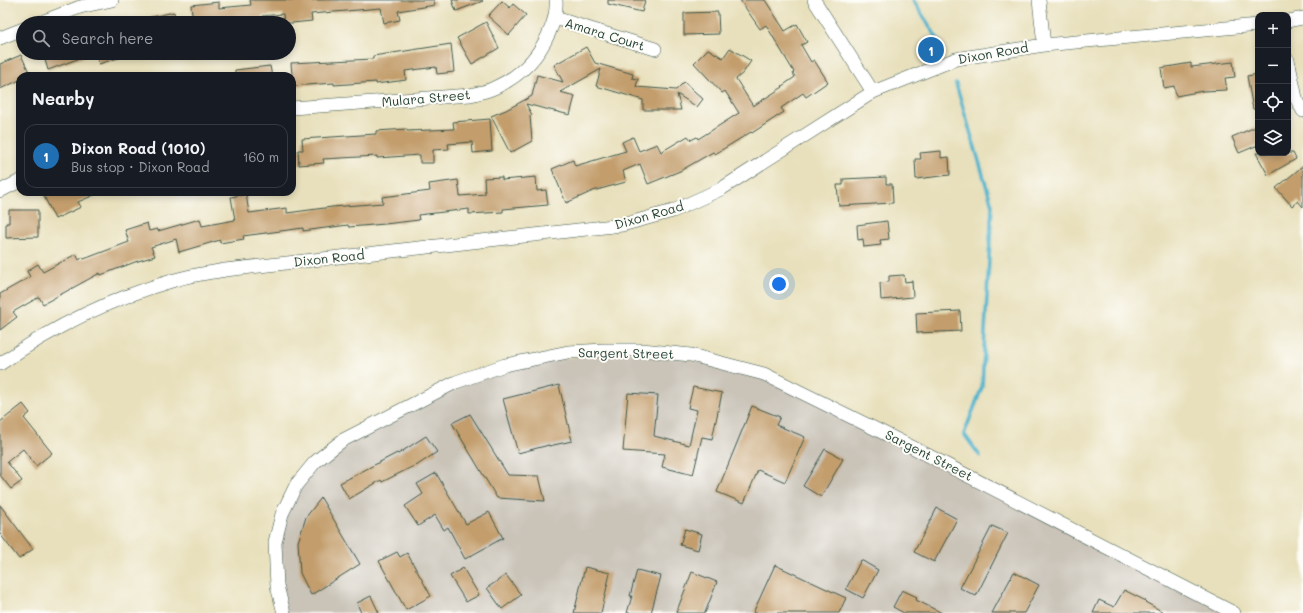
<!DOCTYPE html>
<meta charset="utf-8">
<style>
:root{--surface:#171b24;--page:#242831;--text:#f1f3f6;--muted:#9ea1a6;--line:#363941;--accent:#1f6fb2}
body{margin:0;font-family:Mali,sans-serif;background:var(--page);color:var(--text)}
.controls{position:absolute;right:12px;top:12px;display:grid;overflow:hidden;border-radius:8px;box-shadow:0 2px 6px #0003}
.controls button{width:36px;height:36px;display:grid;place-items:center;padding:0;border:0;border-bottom:1px solid var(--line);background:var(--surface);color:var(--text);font:20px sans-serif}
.you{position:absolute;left:779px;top:284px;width:14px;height:14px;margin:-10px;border:3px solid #fff;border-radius:50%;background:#1a73e8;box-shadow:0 0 0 6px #1a73e833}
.badge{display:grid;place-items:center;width:26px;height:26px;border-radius:50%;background:var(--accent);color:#fff;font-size:13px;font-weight:700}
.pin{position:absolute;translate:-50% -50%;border:2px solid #fff;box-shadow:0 1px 4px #0006}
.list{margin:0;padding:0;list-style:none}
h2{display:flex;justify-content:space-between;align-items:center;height:52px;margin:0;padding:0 16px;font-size:17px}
h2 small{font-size:13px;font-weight:400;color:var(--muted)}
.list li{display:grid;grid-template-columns:26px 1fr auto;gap:12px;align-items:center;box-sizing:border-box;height:64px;margin:0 8px 8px;padding:0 8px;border:1px solid var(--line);border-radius:12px}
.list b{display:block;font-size:15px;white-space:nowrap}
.list p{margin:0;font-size:13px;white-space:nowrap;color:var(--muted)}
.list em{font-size:13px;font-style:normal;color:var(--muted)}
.icon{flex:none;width:22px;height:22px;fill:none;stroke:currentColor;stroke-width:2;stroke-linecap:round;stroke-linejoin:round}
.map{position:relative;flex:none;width:1303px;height:613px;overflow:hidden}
.search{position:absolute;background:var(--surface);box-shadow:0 2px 6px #0003;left:16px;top:16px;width:280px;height:44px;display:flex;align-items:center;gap:10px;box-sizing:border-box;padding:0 14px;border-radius:22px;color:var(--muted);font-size:15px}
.panel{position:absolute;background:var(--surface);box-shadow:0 2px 6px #0003;left:16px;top:72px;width:280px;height:124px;border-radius:12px}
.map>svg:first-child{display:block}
.industrial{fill:#c9c3b8}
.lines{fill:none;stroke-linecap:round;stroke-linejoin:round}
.stream{stroke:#4eb3cd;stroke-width:3.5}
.building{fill:#c39d6c}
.street-casing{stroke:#3d5548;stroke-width:14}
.street{stroke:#fff;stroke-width:13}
.labels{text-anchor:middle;stroke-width:4;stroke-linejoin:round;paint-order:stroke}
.street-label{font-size:13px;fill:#1f3d34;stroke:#fdfcf7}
</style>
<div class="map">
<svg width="1303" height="613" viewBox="0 0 1303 613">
<rect width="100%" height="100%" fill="#fdfcf7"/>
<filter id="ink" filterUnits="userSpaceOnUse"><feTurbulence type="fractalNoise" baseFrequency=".025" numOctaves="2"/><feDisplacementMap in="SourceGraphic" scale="8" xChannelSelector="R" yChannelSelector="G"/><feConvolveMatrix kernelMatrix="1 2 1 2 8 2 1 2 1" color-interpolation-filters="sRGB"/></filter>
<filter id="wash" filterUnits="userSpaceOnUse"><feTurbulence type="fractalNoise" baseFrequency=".012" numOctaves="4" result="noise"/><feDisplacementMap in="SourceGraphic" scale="16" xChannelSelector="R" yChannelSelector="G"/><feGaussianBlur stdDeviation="0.9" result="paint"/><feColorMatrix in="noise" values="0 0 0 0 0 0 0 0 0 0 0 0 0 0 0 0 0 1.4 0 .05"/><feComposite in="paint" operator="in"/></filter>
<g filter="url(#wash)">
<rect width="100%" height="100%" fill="#e8e0bc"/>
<path class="industrial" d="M642,350L764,374L1234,613H284L275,542L296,485L343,440L505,365Z"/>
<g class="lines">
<path class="stream" d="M913,0L939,41
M956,84L992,205L982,387L964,434L980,456"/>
</g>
<g id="blocks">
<path class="building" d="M250,0H434L435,5L398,11L400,20L384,23L381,8L311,14L312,21L292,23H284L283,14L262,16L263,23H193L191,5L219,2V8L251,5Z
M452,0H482L483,1L456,11Z
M608,0H645L642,12L608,4Z
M740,0H765L785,31L797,24L807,42L801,45L811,62L814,60L828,82L806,97L803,93L781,108L784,112L752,133L751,132L715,154L713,152L680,171L648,184L640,164L623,171L626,182L593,191L566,203L552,169L573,160L575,166L626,151L622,142L633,137L639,151L657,144L661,152L688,136L691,140L697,137L698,139L739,113L725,91L722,93L694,63L708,49L723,58L730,48L751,61L743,73L736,79L753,106L783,87L782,86L795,77L793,73L794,72L766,25L760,29Z
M502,1L510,8L513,4L526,15L509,35L488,16Z
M174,12L176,23H143V19Z
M718,12L719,34L684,35V13Z
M486,22L499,48L472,64L457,38Z
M451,44L454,72L437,74L436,67L405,71L406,80L376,84V82L334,85V83L293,86L291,63L373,59V56Z
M586,47L595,63L633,74L632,78L638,79L636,87L676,90L684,82L703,99L697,107L677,94L681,110H643V100L596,86L601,69L560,92L575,96L570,115L526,104L532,115L530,116L532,141L510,153L491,116L506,110L532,96L537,75L563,82L554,65Z
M43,53H91V54L48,70Z
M95,53H128V55L99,64Z
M21,55L31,76H20V80L0,89V64Z
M1233,62L1235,77L1225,78L1227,90L1203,91L1176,96L1174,86L1164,88L1161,68L1191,63V67Z
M270,66L272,76H235V70Z
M1258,74V109H1253L1247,76Z
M490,119L492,151L473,153L472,142L448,144L449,149L433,150V163H420V155L377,158V156L323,159L324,163L299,165L298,150H303L302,139L376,134V131L407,129V131L454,129L453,122Z
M1258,126V145L1239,153L1232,137Z
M941,151V158L949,157L950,175L916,179L915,159H921L920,153Z
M1256,153H1293L1296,159L1268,175Z
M1303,166V207L1298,201L1292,206L1276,188Z
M502,177V180L536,177L537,191L546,190L548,205L503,209V212L469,214V209L418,215L419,220L385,224L349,227L348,225L303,231V228L243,236L244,239L220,243V240L179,252L176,239L151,247L155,256L135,262L101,275L100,273L43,304L39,297L13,312L17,317L0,330V294L30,277L27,271L38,264L43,272L76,254L79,260L83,257L84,259L129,242L125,230L147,223L149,231L157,229L158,231L200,219L202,226L235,220L231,197L246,194L249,213L287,208V213L332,207L383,203L382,197L430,191L429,184L458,180L460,196L485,194L484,178Z
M886,177V184H892L893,203L839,206L837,185H843V179Z
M52,192H101L78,202L81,207L55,219L44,196Z
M9,210H38V237L6,238V223H9Z
M887,221L889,239L880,240L881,245L864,247L863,239L858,240L857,225Z
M904,275L905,282L912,281L913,297L881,300L880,283L889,282V276Z
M960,311L961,331L917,333L916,313Z
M559,385L572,441L549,446V445L518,453L503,399Z
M693,387L722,393L712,439L702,437L693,475L662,467L665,454L623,451L628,393L658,395L654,436L689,445L697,410L688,408Z
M23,404L30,413L24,418L52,453L36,466L23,449L7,462L22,481L11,489L0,475V422Z
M752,406L780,417L776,425L805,437L785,482L758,470L744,503L717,492Z
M470,414L508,475L539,476L545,501L497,498L452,423Z
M426,436L437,452L416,466V465L382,482L381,480L349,499L340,483L397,453L398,454Z
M825,449L843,459L821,497L803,486Z
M436,473L466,524L489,512L503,538L465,559L448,527L444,530L435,515L418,526L405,506L423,494L417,484Z
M321,498L360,564L311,595L300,573L298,542L306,517Z
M0,505L33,549L19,559L0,534Z
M937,508L957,519L934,562L914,552Z
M992,526L1008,533L976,596L960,588Z
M685,529L702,534L698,550L680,545Z
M397,552L400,557L407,553L431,596L406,610L379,561Z
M861,560L878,570L863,598L846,589Z
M775,565L846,598L839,613H753Z
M585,567L610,573L601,613H574Z
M463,568L479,595L466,602L450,576Z
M637,570L661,576L651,613H627L632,596H630Z
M692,572L717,582L705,613H676Z
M1014,572L1039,585L1024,613H992Z
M506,575L521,595L502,609L487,588Z
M902,590L917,597L916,600L942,613H904L893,607Z
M1124,590L1146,601L1145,602L1165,613H1093L1099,600L1114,607Z
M371,596L379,613H361L357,603Z"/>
</g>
</g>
<g filter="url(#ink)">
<use href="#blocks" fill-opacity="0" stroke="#3d5548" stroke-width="1"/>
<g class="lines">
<defs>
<path id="street" d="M814,0L873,92
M1039,0L1044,45
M555,18L655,49
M1288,21L1303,18
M39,23L80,7L112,0
M0,38L23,29
M1288,60L1296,98L1303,111
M292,108L470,95C477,93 486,92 494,88C519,77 538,58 549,33C554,22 557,12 556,0
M0,191L20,181
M0,364C53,327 112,298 175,280C191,275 209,273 225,270L622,225L673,211L721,189L873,92L956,59L1044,45L1258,25
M284,613L277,586L275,542L282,514L296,485L315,462L343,440L456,382L505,365L568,352L604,350H642L691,355L764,374L912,447L1234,613"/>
</defs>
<use href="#street" class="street-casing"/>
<use href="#street" class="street"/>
</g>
</g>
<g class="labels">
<g class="street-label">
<text transform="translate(605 34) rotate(17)" y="5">Amara Court</text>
<text transform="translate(993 53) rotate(-10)" y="5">Dixon Road</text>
<text transform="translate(426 98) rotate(-5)" y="5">Mulara Street</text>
<text transform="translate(649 215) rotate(-16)" y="5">Dixon Road</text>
<text transform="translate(329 258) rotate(-6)" y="5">Dixon Road</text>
<text transform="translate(626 353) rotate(1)" y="5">Sargent Street</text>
<text transform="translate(929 455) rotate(27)" y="5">Sargent Street</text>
</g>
</g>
</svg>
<div class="controls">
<button>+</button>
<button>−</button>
<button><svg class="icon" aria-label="locate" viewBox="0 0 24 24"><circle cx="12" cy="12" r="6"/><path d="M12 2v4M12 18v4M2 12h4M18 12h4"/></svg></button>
<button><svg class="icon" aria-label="layers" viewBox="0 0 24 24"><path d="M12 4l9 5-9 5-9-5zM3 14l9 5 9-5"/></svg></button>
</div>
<div class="you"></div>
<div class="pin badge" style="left:931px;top:50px">1</div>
<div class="search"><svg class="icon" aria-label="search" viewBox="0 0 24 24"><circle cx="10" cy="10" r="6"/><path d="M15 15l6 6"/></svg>Search here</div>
<section class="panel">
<h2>Nearby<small></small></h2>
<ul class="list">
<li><span class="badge">1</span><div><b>Dixon Road (1010)</b><p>Bus stop · Dixon Road</p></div><em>160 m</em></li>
</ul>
</section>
</div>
